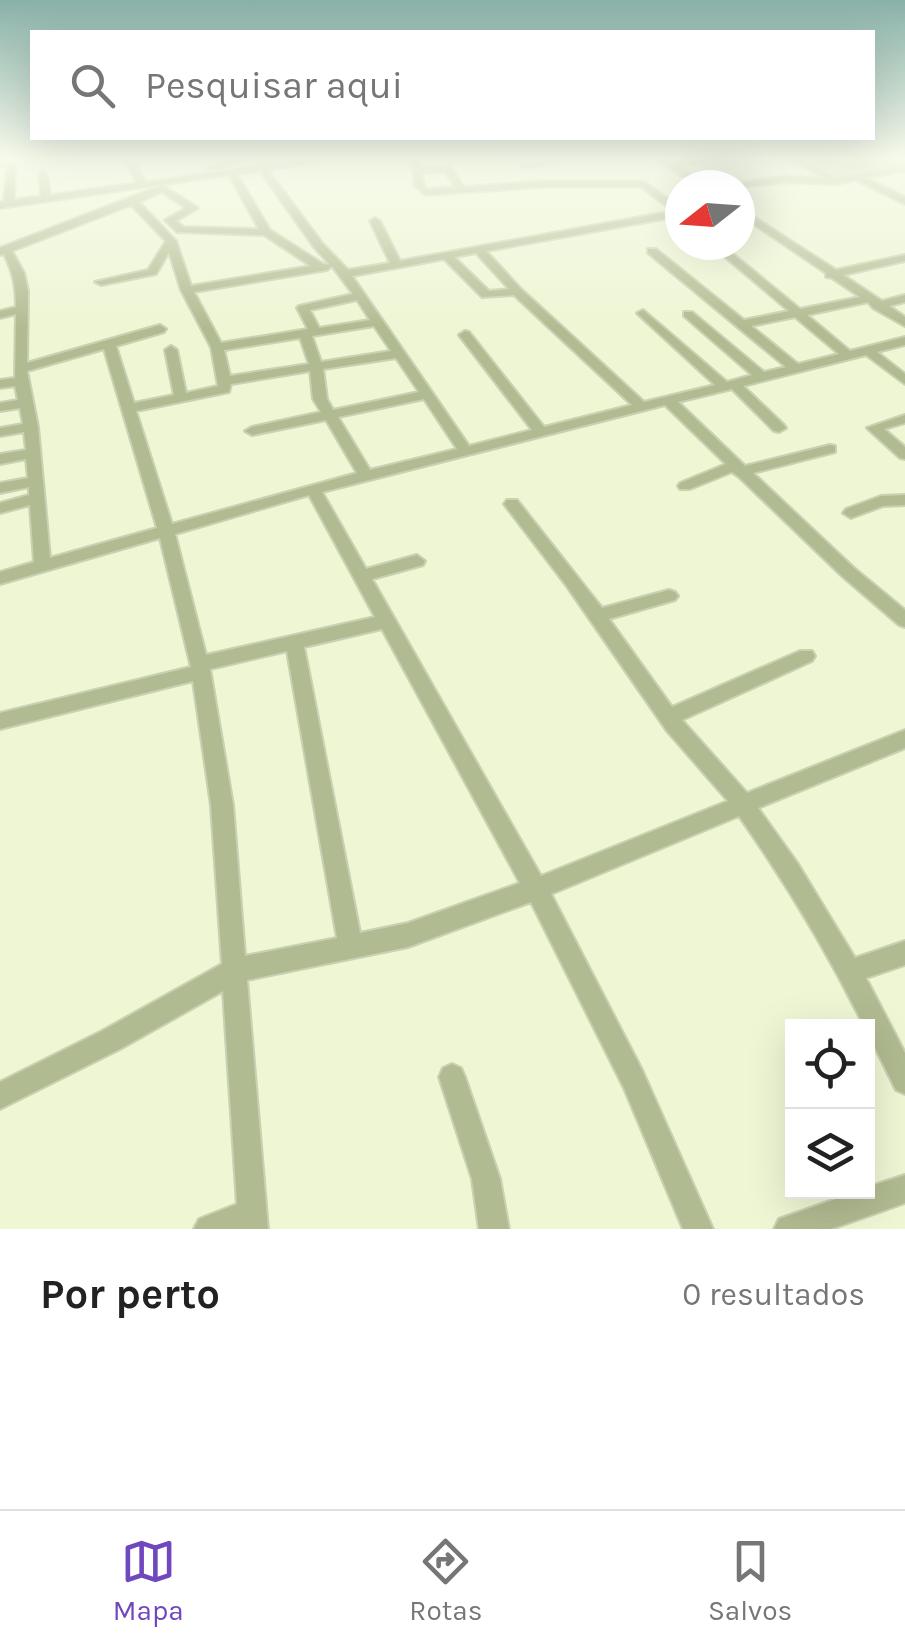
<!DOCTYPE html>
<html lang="pt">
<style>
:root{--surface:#fff;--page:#f2f2f2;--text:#222;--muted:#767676;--line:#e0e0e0;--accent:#6f47bf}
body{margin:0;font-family:Karla,sans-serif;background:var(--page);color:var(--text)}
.controls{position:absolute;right:30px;bottom:30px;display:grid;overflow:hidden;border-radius:0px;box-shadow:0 10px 40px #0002}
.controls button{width:90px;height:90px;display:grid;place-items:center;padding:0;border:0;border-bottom:2px solid var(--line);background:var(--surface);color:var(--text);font:50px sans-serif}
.compass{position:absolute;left:665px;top:170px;width:90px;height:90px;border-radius:50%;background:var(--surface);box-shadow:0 10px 40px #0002;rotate:253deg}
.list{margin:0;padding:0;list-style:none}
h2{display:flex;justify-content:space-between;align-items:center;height:130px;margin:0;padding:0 40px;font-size:42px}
h2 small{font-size:32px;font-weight:400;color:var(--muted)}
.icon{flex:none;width:55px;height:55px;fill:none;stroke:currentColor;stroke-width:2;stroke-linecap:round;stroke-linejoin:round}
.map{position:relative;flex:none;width:905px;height:1229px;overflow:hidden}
.search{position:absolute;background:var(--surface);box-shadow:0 10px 40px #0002;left:30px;right:30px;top:30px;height:110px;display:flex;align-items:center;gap:25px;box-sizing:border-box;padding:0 35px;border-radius:0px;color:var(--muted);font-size:38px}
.sheet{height:280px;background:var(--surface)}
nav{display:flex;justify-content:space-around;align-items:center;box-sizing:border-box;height:140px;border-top:2px solid var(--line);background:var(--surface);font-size:28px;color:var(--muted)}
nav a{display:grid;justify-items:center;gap:5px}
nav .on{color:var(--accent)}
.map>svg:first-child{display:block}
.green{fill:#c6d58e}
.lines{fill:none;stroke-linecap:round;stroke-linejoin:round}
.minor-casing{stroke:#cad1b3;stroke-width:4}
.minor{fill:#b1bb91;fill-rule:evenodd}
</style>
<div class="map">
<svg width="905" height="1229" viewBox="0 0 905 1229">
<rect width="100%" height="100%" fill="#eef6d4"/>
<path class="green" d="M787,156H905V166L832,180Z"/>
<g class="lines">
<defs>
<path id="minor" d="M122,156H130L146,182L326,156H349L268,170L322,243L348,270L390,263L370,221L375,218L380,221L400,261L673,211L641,187H542L425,195L414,185L412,156H420L422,168L451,167L464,187L542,181H643L680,207V216L486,251L521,289L644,402L715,385L639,315L637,313L643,310L727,382L752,375L684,316V312H692L764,372L786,367L648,253V249H656L744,320L789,311L711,245H722L800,309L860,297L832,278L826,277V273L740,215V208L836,270L905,255V261L843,275L882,301L905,295V302L889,306L905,317V326L873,308L868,302L807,315L850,351L905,337V345L877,352L905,374V384L866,355L743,386L784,425L786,428L779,432L774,431L732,389L678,402L745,466L830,445L835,446V452L753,473L854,568L905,610V627L899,625L842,576L739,477L732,472L690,489H680L678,486L680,483L726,464L665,405L322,492L366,569L417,555L425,561L423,565L372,579L541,876L728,801L667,731L566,585L507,508L504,504L507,500H517L602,608L669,590L675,592L678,596L675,600L609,619L672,707L800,651H812L815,656L812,661L682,720L747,793L905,730V748L758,808L798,864L855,958L905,941V965L866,978L905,1053V1094L896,1090L868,1033V1026H864C828,953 786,883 739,816L551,894L642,1070L713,1229H683L624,1088L531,902L408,947L247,980L268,1229H194L199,1219L237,1204L223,991L120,1049L0,1109V1082L102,1031L222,964L211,805L193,681L0,729V713L191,667L160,538L0,584V572L34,562L30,505L0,513V503L29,495V487L0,493V483L28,478L26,459L0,464V454L26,450L24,432L0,436V428L23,424L20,408L0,411V403L18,400L15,386L0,388V380L15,378L16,314L0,318V311L16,307C16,287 13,272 4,254L0,255V248L162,185L198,208L176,221L184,227L259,229L229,175L0,208V202H4L7,167L0,166V160L15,166L14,200L41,196L39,174L43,171L47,174L50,195L137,183ZM260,171L314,247L330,265L323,264L270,230L237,174ZM445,172L455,187L427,189L424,185L422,173ZM162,192L186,208L165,220L177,232L264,235L311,266L191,286L176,241L139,202ZM131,205L166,241L148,270L95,282L101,285L156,274L169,252L181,290L211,347L218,386L186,393L177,350L171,346L165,350L174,395L134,403L116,346L164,332L166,329L160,325L27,363L28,291L24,273L12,251ZM476,253L509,289L489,291L454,257ZM444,259L482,297L514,295L632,405L544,427L469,332L465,331L459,335L532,430L469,446L352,276ZM332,266L353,294L299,306L297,308L308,329L221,343L194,292L327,270ZM357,300L370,320L319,328L310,310ZM795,317L839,354L798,364L751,326ZM374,326L391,351L321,362L312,336ZM300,338L309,364L230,376L224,350ZM104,349L157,528L50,558L38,427L27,371ZM396,358L419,392L333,410L327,399L323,369ZM310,371L313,399L321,412L252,427L245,431L252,435L326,420L357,473L172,524L136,411L229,392L231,384ZM424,399L457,449L370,470L338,417ZM309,495L375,617L206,655L175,534ZM382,629L520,883L408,923L360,933L304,647ZM287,651L337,938L245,956L233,805L210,669Z
M236,156H248L215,171L208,169Z
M567,156L575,158L525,168L521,165Z
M652,156H662L672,162L736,156L679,166L707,185H696Z
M786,156H797L832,175L833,178L905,165V171L866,178L905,197V204L856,180L835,184L786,182L740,187L724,185L786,176L824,178Z
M905,415V423L884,429L905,447V459L900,458L867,428Z
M905,495V505L883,506L851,518L843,513L846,509L881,496Z
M452,1064L461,1068L465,1077L500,1179L509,1229H479L472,1179L439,1077L443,1068Z
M905,1175V1203L831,1229H774L779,1219L856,1192H868V1187Z"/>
</defs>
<use href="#minor" class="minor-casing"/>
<use href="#minor" class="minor"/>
</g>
<linearGradient id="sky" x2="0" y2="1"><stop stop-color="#89b1a8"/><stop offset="0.48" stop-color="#f7fbec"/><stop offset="1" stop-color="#f7fbec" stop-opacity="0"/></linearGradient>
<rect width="905" height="328" fill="url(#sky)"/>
</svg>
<div class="controls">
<button><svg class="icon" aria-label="locate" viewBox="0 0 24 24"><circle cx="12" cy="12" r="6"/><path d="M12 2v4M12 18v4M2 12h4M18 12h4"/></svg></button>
<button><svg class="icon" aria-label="layers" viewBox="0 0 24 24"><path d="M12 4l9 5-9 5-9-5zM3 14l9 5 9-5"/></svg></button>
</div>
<svg class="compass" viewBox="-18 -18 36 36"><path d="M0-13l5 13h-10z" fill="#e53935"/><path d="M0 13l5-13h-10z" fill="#767676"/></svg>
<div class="search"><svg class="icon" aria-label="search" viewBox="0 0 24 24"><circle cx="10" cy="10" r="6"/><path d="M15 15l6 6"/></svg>Pesquisar aqui</div>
</div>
<section class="sheet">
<h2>Por perto<small>0 resultados</small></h2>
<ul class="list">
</ul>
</section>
<nav>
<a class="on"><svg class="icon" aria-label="map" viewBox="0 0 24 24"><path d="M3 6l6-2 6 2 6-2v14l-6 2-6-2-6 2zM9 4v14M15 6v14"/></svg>Mapa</a>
<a><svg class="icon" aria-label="directions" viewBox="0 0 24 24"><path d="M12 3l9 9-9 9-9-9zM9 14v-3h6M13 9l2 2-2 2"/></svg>Rotas</a>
<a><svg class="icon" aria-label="saved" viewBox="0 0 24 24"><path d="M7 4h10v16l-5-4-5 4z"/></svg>Salvos</a>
</nav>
